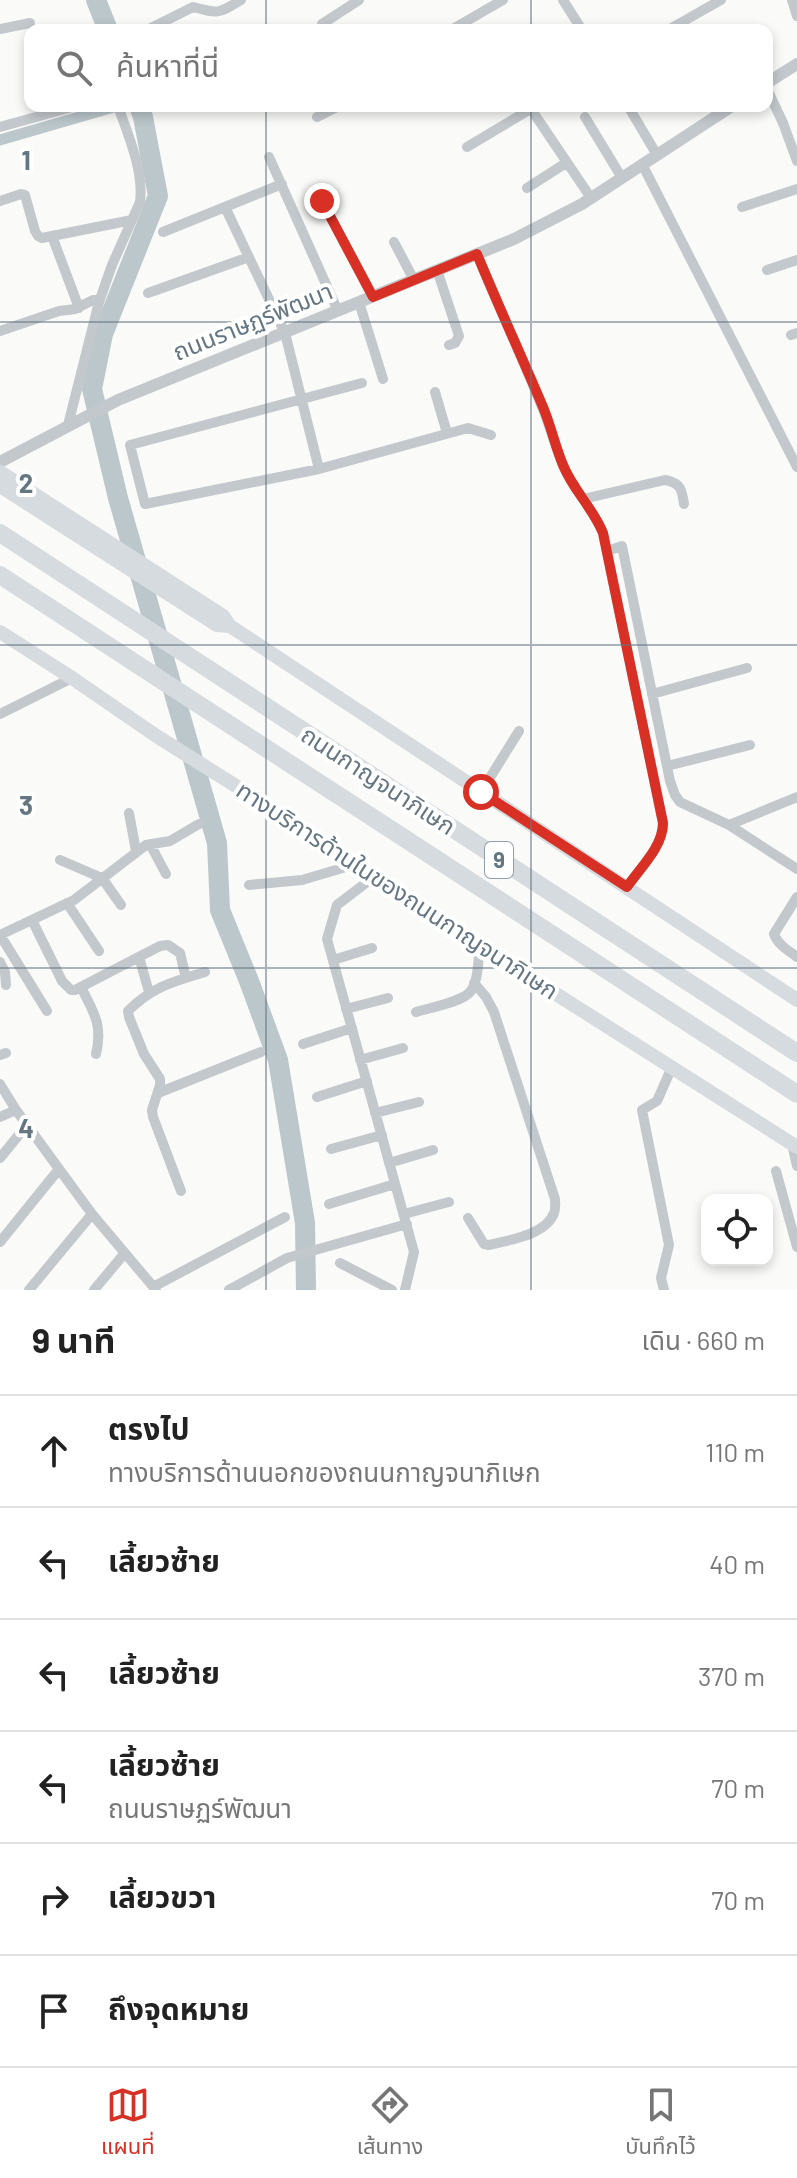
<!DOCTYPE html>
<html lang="th">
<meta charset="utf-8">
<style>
:root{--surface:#fff;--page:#f2f2f2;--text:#222;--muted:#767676;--line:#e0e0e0;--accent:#d93025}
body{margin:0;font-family:Barlow,"Noto Sans Thai",sans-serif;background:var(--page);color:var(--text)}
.controls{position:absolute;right:24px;bottom:24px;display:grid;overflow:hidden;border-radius:16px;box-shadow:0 4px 12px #0003}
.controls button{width:72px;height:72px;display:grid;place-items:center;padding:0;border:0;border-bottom:2px solid var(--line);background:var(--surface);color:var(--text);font:40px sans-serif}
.stop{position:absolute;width:24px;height:24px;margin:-18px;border:6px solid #d93025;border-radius:50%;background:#fff}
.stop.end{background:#d93025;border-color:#fff;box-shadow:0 2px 8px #0008}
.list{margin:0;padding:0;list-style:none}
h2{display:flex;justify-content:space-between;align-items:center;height:104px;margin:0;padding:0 32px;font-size:34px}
h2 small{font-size:26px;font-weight:400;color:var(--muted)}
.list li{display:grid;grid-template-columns:52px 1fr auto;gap:24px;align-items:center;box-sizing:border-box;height:112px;padding:0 32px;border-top:2px solid var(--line)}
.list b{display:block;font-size:30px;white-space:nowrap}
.list p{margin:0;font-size:26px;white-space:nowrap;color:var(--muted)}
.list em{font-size:26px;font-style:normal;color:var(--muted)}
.icon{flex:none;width:44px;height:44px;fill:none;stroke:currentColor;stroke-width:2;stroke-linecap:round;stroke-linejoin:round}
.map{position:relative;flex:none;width:797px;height:1290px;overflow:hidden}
.search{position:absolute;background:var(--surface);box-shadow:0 4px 12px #0003;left:24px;right:24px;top:24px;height:88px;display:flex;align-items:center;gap:20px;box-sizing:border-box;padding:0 28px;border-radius:16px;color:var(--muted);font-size:30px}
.sheet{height:776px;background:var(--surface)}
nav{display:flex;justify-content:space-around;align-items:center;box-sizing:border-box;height:112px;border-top:2px solid var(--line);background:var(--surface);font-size:22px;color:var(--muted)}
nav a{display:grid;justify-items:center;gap:4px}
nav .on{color:var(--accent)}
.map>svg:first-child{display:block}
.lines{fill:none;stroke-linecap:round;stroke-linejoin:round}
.canal{stroke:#bbc7cb;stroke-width:11}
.river{stroke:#bbc7cb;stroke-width:20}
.minor{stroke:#c3c8cc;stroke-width:10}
.tertiary{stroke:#c3c8cc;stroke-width:12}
.secondary{stroke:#d6dbdf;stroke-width:14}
.motorway{stroke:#d6dbdf;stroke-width:18}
.route{stroke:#d93025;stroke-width:10}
.grid{fill:none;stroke:#657683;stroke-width:2;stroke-opacity:0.55}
.labels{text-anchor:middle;stroke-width:8;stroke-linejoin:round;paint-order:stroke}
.shield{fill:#fff;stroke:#939fa8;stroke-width:2}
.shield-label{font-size:22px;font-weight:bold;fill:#657683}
.street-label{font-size:24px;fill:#657683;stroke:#fff}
.grid-label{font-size:26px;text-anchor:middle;font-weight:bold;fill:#657683;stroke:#fff;stroke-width:8;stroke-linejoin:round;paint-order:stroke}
</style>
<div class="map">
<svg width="797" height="1290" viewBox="0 0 797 1290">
<rect width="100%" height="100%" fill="#fafaf8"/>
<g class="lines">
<path class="canal" d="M0,140L117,106"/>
<path class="river" d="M96,0L108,30
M139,106L143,117L158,196L103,334L92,389L118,498L217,843L220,910L249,981L278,1060L305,1223L306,1290"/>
<path class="minor" d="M563,0L582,30
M792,0L797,16
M322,24L359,0
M151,28L193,7C219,14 218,14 241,0
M0,29L30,23
M451,30L503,0
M668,30L721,0
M767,89L783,123L797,161
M529,106L591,198
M628,106L657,155
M317,117L339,106
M585,117L622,178
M0,127L76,106
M467,147L534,107
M269,157L338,311
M642,164L797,467
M527,188L566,163
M0,201L21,194L25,195L35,231L38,236L42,238L132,220
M322,201L373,297
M225,207L282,184
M742,207L797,189
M163,232L225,207L285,333L319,469
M52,236L79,308
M394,242L414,280
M477,254C498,305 521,355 542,407C550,426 555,446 563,465C573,490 593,508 603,533L663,823C663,847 640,868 627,887
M437,270L459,336L455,343L449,345
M767,270L797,260
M148,293L249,257
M359,302L383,379
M0,331L59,311L75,309L93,300H100
M791,335L797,333
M362,383L130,445L145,504L319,469L468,428L491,435
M435,392L447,433
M68,425L99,302L112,265L140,202C144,171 128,135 118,106
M583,499L665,480C681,483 682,490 684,504
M607,551L622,546L670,781L675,795L680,802L729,825L797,869
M652,694L747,668
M0,714L72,678
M667,766L750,745
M481,792L519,731
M129,813L136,851
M729,825L797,797
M150,844L166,874
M60,860L102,878L121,905
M375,876L337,905L327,939L414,1252L405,1290
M249,885L302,880L356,864
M797,897L774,934C778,945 788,950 797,957
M67,903L99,951
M32,920L62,981L71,990H75L160,946L168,945L180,953L186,978
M139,957L149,992
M333,960L372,948
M0,962L5,972L6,985
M81,987C94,1013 103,1025 96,1054
M346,1009L388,998
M47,1011L0,935L74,900L146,845L170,841L199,824
M416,1012C429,1008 463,1002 471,991C479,979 478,958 480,945
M303,1044L352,1028
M0,1055L6,1053
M360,1060L403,1048
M0,1084L16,1110L92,1214L156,1290
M158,1093L261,1052
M317,1097L367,1081
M375,1113L419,1102
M0,1117L16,1110
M792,1144L797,1166
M331,1149L382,1135
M0,1158L27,1125
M389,1163L433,1150
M776,1171L797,1247
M181,1191L153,1117L152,1110L160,1085V1079L144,1054L129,1017L128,1011C153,986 173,982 205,972
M329,1204L395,1184
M404,1214L449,1202
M468,1218L484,1244L489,1245C509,1240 546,1235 554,1213C556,1208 555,1203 555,1199L494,1012L486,997L474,983
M0,1242L59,1169
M340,1263L392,1290
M153,1287L285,1217
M29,1290L92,1214
M94,1290L124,1254
M229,1290L287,1258L407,1224
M664,1290L661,1278L669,1245L642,1110L657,1101L672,1067"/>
<path class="tertiary" d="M767,83L797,64
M0,462L118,400L514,239L582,204L732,106"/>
<path class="secondary" d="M0,472L223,616L230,626L797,1000
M0,486L217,625L230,626
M0,632L72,678L158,737L252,796L501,959L797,1147"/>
<path class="motorway" d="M0,533L797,1053
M0,575L797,1094"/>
</g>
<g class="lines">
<path class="route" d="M322,201L373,297L477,254C498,305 521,355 543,407C551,426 555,446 563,465C573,490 593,508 603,533L663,823C663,847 640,868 627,887L481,792"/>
</g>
<path class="grid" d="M266,0V30M531,0V30M266,106V1290M531,106V1290M0,322H797M0,645H797M0,968H797"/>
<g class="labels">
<rect class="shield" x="485" y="842" width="28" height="36" rx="6"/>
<g class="shield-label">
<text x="499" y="868">9</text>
</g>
<g class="street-label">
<text transform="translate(253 322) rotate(-22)" y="8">ถนนราษฏร์พัฒนา</text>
<text transform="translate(378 781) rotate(33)" y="8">ถนนกาญจนาภิเษก</text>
<text transform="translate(397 891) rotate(33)" y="8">ทางบริการด้านในของถนนกาญจนาภิเษก</text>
</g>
</g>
<g class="grid-label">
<text x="26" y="170">1</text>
<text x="26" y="493">2</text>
<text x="26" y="815">3</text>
<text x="26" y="1138">4</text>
</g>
</svg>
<div class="controls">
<button><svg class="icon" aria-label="locate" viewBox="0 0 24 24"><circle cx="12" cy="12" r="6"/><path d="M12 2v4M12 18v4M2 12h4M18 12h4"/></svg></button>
</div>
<div class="stop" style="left:481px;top:792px"></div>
<div class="stop end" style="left:322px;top:201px"></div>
<div class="search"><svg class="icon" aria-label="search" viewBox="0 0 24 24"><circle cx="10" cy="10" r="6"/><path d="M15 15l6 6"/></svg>ค้นหาที่นี่</div>
</div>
<section class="sheet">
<h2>9 นาที<small>เดิน · 660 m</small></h2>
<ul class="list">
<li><svg class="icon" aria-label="ahead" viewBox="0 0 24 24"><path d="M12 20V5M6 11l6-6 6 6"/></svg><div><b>ตรงไป</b><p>ทางบริการด้านนอกของถนนกาญจนาภิเษก</p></div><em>110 m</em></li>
<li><svg class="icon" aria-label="left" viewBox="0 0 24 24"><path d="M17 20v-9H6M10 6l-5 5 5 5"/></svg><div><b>เลี้ยวซ้าย</b></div><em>40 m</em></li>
<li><svg class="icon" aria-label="left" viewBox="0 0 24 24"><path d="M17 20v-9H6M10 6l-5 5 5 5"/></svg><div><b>เลี้ยวซ้าย</b></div><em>370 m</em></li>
<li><svg class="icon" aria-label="left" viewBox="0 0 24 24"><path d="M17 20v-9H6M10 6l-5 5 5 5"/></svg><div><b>เลี้ยวซ้าย</b><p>ถนนราษฏร์พัฒนา</p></div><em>70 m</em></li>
<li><svg class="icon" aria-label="right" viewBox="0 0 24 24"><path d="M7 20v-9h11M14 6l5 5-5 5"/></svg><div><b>เลี้ยวขวา</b></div><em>70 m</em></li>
<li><svg class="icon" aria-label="arrive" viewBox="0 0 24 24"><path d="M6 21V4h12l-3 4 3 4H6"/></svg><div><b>ถึงจุดหมาย</b></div></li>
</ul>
</section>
<nav>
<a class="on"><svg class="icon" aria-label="map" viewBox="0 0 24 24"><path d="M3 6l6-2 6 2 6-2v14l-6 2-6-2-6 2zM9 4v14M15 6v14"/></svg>แผนที่</a>
<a><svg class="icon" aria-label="directions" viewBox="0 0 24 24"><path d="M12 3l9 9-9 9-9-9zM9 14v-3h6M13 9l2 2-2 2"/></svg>เส้นทาง</a>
<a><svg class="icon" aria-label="saved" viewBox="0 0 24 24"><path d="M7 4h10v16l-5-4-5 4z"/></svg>บันทึกไว้</a>
</nav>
